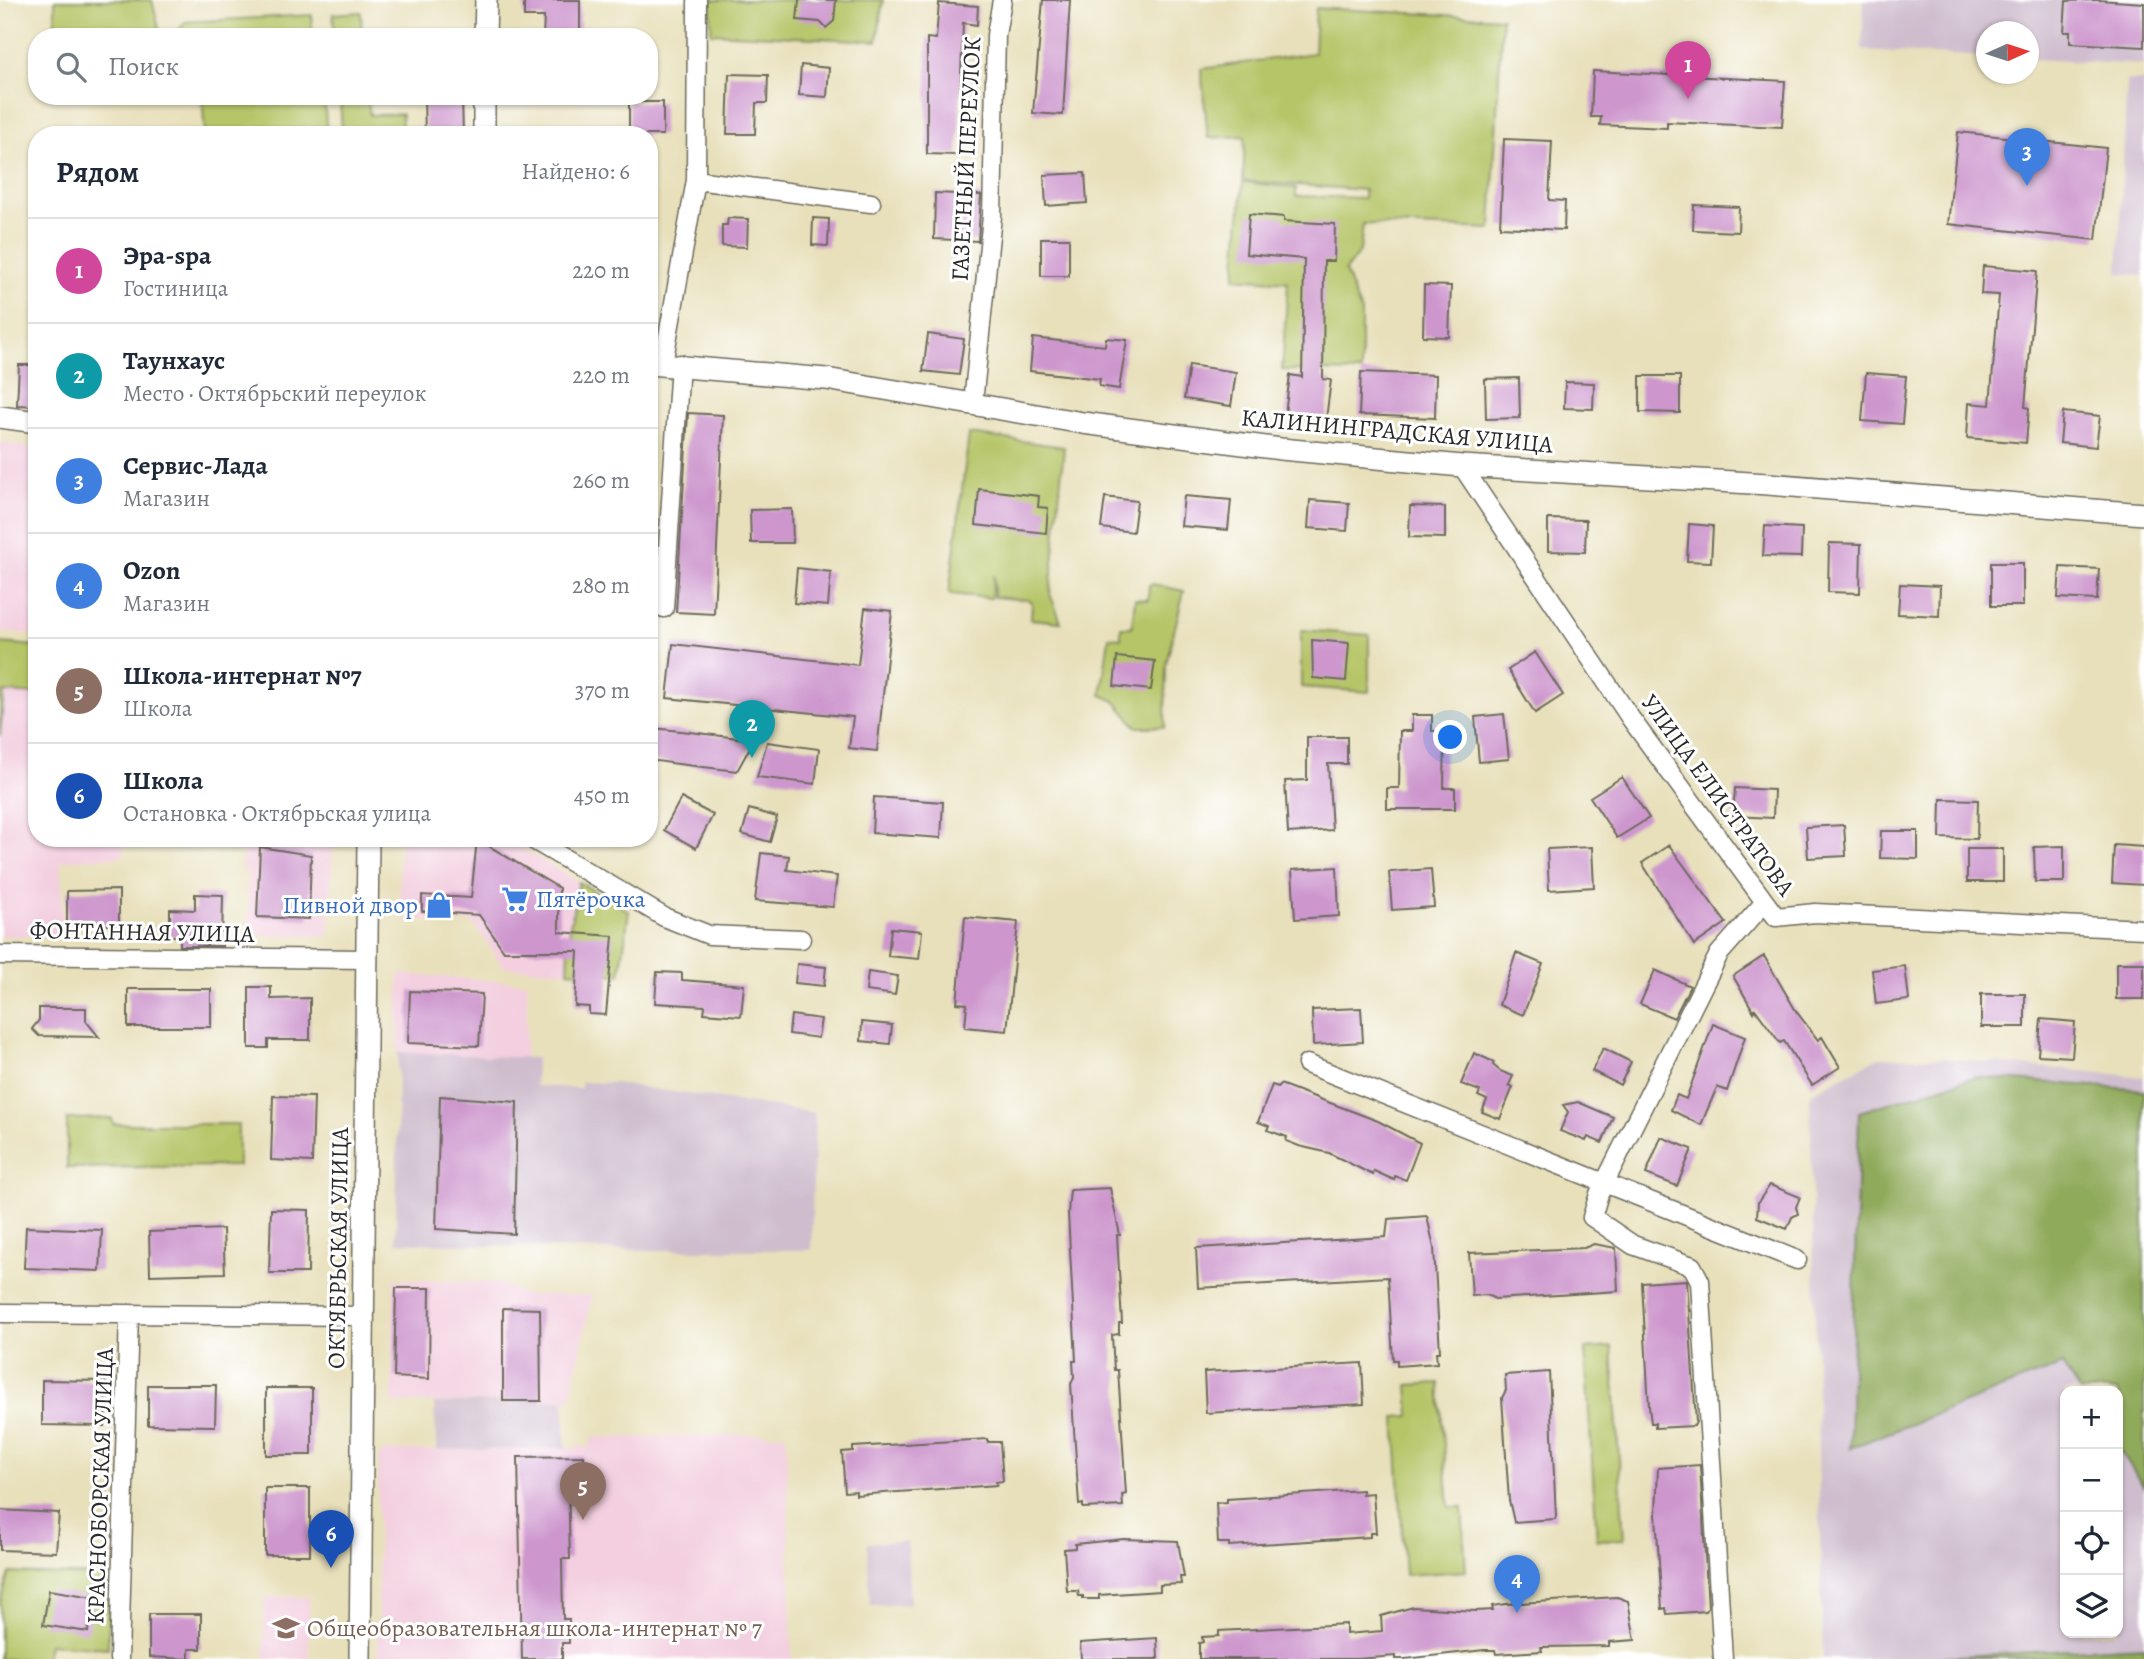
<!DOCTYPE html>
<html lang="ru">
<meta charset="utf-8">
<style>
:root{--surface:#fff;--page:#f6f6f7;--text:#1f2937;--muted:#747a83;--line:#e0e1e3;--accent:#c8321e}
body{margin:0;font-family:Alegreya,serif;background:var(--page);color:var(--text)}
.controls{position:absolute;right:21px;bottom:21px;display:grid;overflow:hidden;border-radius:14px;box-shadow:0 2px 5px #0004}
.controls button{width:63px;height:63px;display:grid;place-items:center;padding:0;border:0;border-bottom:2px solid var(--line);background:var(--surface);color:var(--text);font:35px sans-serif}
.compass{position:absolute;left:1976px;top:21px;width:63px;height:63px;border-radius:50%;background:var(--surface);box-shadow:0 2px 5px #0004;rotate:87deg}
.you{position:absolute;left:1451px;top:738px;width:24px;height:24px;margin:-18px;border:5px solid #fff;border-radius:50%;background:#1a73e8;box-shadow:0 0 0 10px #1a73e833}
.badge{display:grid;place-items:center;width:46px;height:46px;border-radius:50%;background:var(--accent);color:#fff;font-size:23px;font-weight:700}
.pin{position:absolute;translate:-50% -58px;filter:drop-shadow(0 2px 4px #0008)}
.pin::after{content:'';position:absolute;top:37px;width:24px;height:21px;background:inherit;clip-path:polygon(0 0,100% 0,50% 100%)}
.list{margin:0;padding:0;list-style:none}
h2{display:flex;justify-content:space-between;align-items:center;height:91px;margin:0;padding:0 28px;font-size:30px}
h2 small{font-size:23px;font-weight:400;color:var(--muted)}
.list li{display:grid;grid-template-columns:46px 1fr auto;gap:21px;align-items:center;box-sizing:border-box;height:105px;padding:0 28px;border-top:2px solid var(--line)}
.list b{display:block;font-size:26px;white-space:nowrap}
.list p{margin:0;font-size:23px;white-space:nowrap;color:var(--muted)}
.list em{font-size:23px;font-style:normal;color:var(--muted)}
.icon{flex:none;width:38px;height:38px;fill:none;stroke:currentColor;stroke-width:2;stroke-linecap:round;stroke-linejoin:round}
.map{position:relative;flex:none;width:2144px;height:1659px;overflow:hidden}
.search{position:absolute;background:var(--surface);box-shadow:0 2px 5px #0004;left:28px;top:28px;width:630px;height:77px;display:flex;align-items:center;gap:18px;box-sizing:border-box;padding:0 24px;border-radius:28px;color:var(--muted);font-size:26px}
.panel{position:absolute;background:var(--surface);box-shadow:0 2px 5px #0004;left:28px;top:126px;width:630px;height:721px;border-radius:28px}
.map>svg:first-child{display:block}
.built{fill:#f3cfdf}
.industrial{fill:#cfbdce;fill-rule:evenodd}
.green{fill:#b6c568;stroke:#70784a;stroke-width:2}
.forest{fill:#90aa5c;stroke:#5e6a44;stroke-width:2}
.building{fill:#cd97cd}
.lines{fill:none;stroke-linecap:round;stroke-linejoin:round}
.minor-casing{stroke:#6d6a5d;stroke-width:21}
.tertiary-casing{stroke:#6d6a5d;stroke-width:24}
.minor{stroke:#fff;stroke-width:18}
.tertiary{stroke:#fff;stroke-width:21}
.labels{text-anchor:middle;stroke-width:6;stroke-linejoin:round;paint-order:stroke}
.street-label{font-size:24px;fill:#2b2b2b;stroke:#fff}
.shop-label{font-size:24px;fill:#366cbe;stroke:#fff;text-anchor:start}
.education-label{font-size:24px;fill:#785e54;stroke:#fff;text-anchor:start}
</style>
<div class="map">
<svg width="2144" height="1659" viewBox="0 0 2144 1659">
<rect width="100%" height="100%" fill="#fff"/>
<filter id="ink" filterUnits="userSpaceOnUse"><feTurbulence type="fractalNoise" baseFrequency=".0143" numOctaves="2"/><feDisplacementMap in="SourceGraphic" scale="14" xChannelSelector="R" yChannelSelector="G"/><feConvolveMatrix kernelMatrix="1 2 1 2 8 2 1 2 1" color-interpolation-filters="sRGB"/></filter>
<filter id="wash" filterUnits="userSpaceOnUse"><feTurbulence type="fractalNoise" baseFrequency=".00686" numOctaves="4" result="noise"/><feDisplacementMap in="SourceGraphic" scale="28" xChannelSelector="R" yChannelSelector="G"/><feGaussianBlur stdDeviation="1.57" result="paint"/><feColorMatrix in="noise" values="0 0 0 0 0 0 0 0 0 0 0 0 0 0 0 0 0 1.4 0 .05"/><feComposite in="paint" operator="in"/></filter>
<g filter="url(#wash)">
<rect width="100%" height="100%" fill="#e8e0bb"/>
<path class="built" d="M0,442L37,449V634L0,632Z
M3,692L37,694V838H125L123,856L61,861L63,936H0V736Z
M243,838H307L333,843L329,936L248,935V871L242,870Z
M400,838H504L579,882L570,926L568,971L504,967L473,923L399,918Z
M399,974L528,983L525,1058L398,1052Z
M394,1279L502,1283L524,1295H592L570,1400L392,1403Z
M786,1434L792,1659H378V1457L385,1451L590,1447V1438Z
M264,1597H309V1659H264Z"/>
<path class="industrial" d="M1864,0H2144V65L2029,59L2028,32H1986V57L1862,50Z
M2127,80L2144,81V276L2118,273Z
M398,1052L536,1058L535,1086L581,1088V1082L613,1083L815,1113L811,1250H601L396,1242Z
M1879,1057L1943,1058L2144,1077V1659H1823L1810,1099L1812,1093ZM2065,1391H2118V1633H2065Z
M564,1400L566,1448L437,1450L434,1403Z
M907,1541L910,1604L870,1606L867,1543Z"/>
<path class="green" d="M55,0H152L161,37L55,36Z
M711,0H883L877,41L711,33Z
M1316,8L1502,18L1491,229L1363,224L1360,251L1345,271L1361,312V372L1282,370L1288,282L1235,278L1243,182L1296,188V196L1364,198V190L1243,181L1245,136L1208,138L1201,69L1314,53Z
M361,12L362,37H335L333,14Z
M312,15V37H196V33L176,34L185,22Z
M202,96H324L327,135H205Z
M340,96H367L370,115L402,114L401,135H342Z
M969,434L1064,447L1050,594L1061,622L1031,619L1032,603L1028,600L994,597V575L991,598L949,594Z
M1152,584L1184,591L1166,664L1165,727H1137L1115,701L1101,695L1109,637L1121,638V627H1132L1135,599L1148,600L1149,585Z
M1301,630L1369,635V692L1301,687Z
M0,643L37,646V694L4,692L0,736Z
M579,882L629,911L620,975L568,971L570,926Z
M112,1118L113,1124H238V1166L67,1168V1119Z
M1612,1347L1624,1539L1597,1540L1585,1349Z
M1439,1383L1449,1507H1462L1466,1571L1405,1575L1395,1417L1410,1416L1408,1385Z
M10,1573L110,1576L108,1648L49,1644L46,1659H0V1603Z"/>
<path class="forest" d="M1975,1077L2144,1090V1487L2118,1448V1391H2080L2062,1365L1850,1448L1859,1112Z
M2144,1646V1659L1941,1657Z"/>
<g id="blocks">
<path class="building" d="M524,0H580V36H543L544,17H524Z
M799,0H836L834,21L826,28L820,22L797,20Z
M1043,0H1070L1063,115L1033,113Z
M2098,0L2144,3V47L2070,43V32H2064L2066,1Z
M939,3L978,6L977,25L963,23L958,155L927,154V38L936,39Z
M801,65L829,68L827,97L799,95Z
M1593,71L1785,81L1782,127L1667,122V128L1600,125L1601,117H1591Z
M729,74L768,75L767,103H756L755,134H727Z
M424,96H462L463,135H425Z
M629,102H663V135H629Z
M1958,132L2106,148L2096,240L1948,224Z
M1504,139L1552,141L1549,200L1565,201L1564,230L1500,227Z
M1085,173L1087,203L1046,206L1044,175Z
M935,193L981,195L978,241L934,239Z
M1694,205L1739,207L1738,232L1693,230Z
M1249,214L1284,217V221L1335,224L1334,261H1324L1323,379L1331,380L1326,419L1285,414L1290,375L1302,377L1304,259L1246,254Z
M728,218L748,219L747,247L722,246V225H727Z
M813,218L829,219L828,246L812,245Z
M1041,238H1069V276H1041Z
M1983,266L2037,271L2025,407L2029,408L2026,443L1967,438L1969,403L1990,405L1999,295L1981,294Z
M1424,285L1451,286L1449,337L1423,336Z
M928,334L964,339L959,375L923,371Z
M1033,338L1105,346L1106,338L1127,340L1119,389L1099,386L1100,379L1030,371Z
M19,365H37V406L17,405Z
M1189,365L1236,372L1231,406L1184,399Z
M1361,372L1436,375L1435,418L1359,415Z
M1866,373L1906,376L1902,424L1862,421Z
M1640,376H1680V413L1640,412Z
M1519,378L1520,418L1486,419L1485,379Z
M1565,382L1594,383L1593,409L1564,408Z
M2063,412L2100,416L2096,447L2060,443Z
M688,413L723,415L714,614L676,612Z
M979,489L1039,496L1038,507L1048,508L1046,533L976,525Z
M1184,496L1231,500L1228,530L1181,526Z
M1105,497L1137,501L1133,532L1101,528Z
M1310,500L1349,503L1347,531L1308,528Z
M1410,506L1445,507V538L1409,537Z
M792,509L793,543H751L750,510Z
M1548,519L1586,520L1585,552L1548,551Z
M1689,524L1713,526L1711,562L1687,561Z
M1765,526L1802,528L1801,557L1763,556Z
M1829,543L1861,544L1860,593L1828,592Z
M1991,563H2023V606H1991Z
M2060,567L2099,569L2097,600L2058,598Z
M797,568L831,572L828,606L794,603Z
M1900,584L1940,586L1939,616L1898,614Z
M865,608L892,611L877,751L849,748L853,717L667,698L673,644L858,665Z
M1312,640L1349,643L1346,681L1313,678Z
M1535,652L1563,695L1535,713L1508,670Z
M1117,657L1155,661L1151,690L1114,686Z
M1504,714L1509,759L1479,762L1475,717Z
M1412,715H1432V731H1445L1444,788H1455V809H1387V788H1399L1400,731H1412Z
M653,728L690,732L754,740L737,771L678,764L649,760Z
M1307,737H1347V764H1328L1332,830L1288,833L1285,781L1307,780Z
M767,742L819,749L815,784L757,777Z
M1622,777L1649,818L1617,838L1590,797Z
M1735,788L1774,790L1773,818L1733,816Z
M874,797L943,802L941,838L872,833Z
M681,798L713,815L696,848L664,830Z
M1941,799L1978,800L1977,839L1940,838Z
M749,809L777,817L770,842L742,834Z
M1844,825L1846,856L1808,858L1806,827Z
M1881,831H1918V859L1880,858Z
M477,839L559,888V932L613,936L606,1015L589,1014V1007L575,1006L578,951H504L479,915L422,911V895L471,898Z
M1669,845L1726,923L1694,945L1642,863Z
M2114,845L2144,847V885L2112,883Z
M2064,846V882H2035L2034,847Z
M260,847L311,855L309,919L257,917Z
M1592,847L1594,887L1549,890L1547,849Z
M1967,849H2003V882H1967Z
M761,853L789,856L787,870L837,876L833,907L755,901Z
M1337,867L1339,916L1295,919L1292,870Z
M1431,869L1434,907L1392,910L1389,872Z
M119,890V925H67V891Z
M195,894L223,895L222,946H180V936H170V909L195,910Z
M965,917L1018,922L1007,1031L965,1027L967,1004L957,1003Z
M891,928L922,931L919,959L888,956Z
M1516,953L1543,964L1523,1015L1499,1005Z
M1764,956L1796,1011L1818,1040L1822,1037L1840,1067L1812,1085L1784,1041L1780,1043L1755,1009L1754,1012L1733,976Z
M2116,963H2144V999H2116Z
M797,964L826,967L824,986L795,983Z
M1905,966L1909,1000L1876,1004L1872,970Z
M1655,970L1690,986L1674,1018L1640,1004Z
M657,972L682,973V980L744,985L741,1016L704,1013L705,1006L655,1003Z
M868,972L898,976L895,995L866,991Z
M249,987H271V999L310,998V1040H268V1048H249Z
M128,989H211V1027H128Z
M410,991L482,994L479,1046L408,1043Z
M1981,994H2025V1027H1981Z
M39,1008H86V1021L99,1037L39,1036L32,1029L39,1020Z
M1361,1008L1363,1042L1313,1045L1312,1010Z
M791,1015L821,1019L818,1038L789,1034Z
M2041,1019L2075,1022L2072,1057L2038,1055Z
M862,1022L892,1025L890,1044L861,1041Z
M1713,1024L1745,1037L1727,1091L1717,1087L1701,1125L1671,1110L1677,1095L1686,1099Z
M1603,1048L1631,1062L1620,1085L1592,1071Z
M1474,1053L1494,1062L1493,1065L1500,1071L1513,1076L1509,1085L1513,1087L1500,1119L1482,1112L1487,1100L1478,1096L1480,1091L1461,1084Z
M1280,1084L1378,1121L1420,1143L1406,1180L1395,1176L1394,1180L1374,1171L1373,1175L1329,1153L1299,1146L1286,1141L1287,1137L1267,1130L1269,1126L1258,1122L1272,1085L1278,1087Z
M273,1096L314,1097L312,1162L271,1160Z
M440,1096L517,1102L514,1234L436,1229Z
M1578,1102L1613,1117L1602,1143L1588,1137L1586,1141L1560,1131L1568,1112L1563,1105Z
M1661,1137L1692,1149L1677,1186L1646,1174Z
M1770,1185L1800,1197L1796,1207L1798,1214L1792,1217L1787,1229L1757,1217L1758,1202Z
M1110,1188L1120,1235H1117L1122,1323H1119V1334L1112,1335L1114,1370H1118L1126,1494L1122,1495L1123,1506L1083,1508V1504L1079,1505L1071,1384L1074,1377L1073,1361H1076L1068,1213L1070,1190Z
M271,1209L309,1210L308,1273H269Z
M1427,1216L1434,1248L1440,1352H1436L1437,1363L1397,1366V1360H1393L1388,1277L1198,1288L1196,1248L1386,1237L1388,1219Z
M26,1227L102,1230L100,1271L24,1268Z
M223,1229L225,1273L150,1275L149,1232Z
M1594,1244L1616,1248L1618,1291L1495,1299L1487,1295L1472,1296L1469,1253L1584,1248Z
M1687,1280L1696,1422L1694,1426L1655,1428V1423H1651L1649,1407L1642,1283Z
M396,1288H430L429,1379L394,1377Z
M503,1308L540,1309L541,1401H503Z
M1362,1363L1364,1404L1206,1413L1204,1372Z
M1549,1372L1556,1516L1555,1519L1514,1522L1509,1500L1502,1398L1506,1390L1505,1375Z
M42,1380L106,1381L105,1426L42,1425Z
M148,1385H216L215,1426L148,1425Z
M266,1388H312V1455H266Z
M988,1439V1442H1000L1003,1481L996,1482L997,1485L856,1495V1491L845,1492L842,1452L853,1451V1447Z
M584,1456L585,1482H568L570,1559H562L563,1619H569V1643H562V1659H522L518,1457Z
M1700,1465L1708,1608L1706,1611L1667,1614L1666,1608L1662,1609L1656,1514L1658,1468Z
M265,1488H310V1555H265Z
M1362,1490V1494L1373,1493L1376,1533H1370V1537L1229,1546V1543H1218L1216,1503L1227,1502V1499Z
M0,1510L59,1513L56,1552L0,1550Z
M1124,1539L1178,1541L1184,1577H1180L1181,1584L1160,1585V1591L1099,1595V1599H1083V1596H1079L1078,1591H1067L1064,1549L1075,1548V1544Z
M49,1590L93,1597L88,1632L43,1625Z
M1617,1597L1628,1601L1635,1640L1609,1642V1646L1541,1647L1542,1651L1496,1654L1495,1650H1484L1405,1659H1395V1656L1358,1659H1199V1643L1203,1642L1202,1637L1219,1636V1631L1346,1624V1634L1382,1631L1381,1616L1413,1607L1476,1611L1493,1610L1492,1606L1506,1604Z
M149,1614H201V1649H189V1659L149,1657Z
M1157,1638L1158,1659H1081L1080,1643Z"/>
</g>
</g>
<g filter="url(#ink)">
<use href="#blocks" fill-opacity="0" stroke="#6d6a5d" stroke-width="2"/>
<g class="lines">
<defs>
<path id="minor" d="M696,180L871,203
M663,364L696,180L697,0
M973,403L992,216L996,35L1002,0
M1462,466L1631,719L1776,917L1815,913L2144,929
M664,608L680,364
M530,838L664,917L709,935L801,939
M0,955L367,959
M1307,1064L1797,1260
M0,1313L363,1316
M119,1659L129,1314
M1723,1659L1700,1281L1692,1266L1633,1245L1592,1217L1599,1194L1719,954L1765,902"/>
<path id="tertiary" d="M485,37L486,0
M484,135V96
M649,364L826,379L1083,423L1281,449L1462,466L1768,484L2144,514
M0,417L37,422
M360,1659L368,838"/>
</defs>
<use href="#minor" class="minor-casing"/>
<use href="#tertiary" class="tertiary-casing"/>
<use href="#minor" class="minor"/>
<use href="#tertiary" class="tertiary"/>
</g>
</g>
<defs>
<symbol id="supermarket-bare" viewBox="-9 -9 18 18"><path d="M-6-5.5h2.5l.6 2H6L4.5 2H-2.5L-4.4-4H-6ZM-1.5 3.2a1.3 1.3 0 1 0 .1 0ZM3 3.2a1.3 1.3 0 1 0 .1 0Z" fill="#3f7fe0" stroke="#fff" stroke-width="2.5" paint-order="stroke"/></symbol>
<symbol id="shop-bare" viewBox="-9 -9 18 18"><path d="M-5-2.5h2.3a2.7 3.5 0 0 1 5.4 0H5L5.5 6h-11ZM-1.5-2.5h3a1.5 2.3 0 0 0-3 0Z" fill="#3f7fe0" stroke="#fff" stroke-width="2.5" paint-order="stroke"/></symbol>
<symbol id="school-bare" viewBox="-9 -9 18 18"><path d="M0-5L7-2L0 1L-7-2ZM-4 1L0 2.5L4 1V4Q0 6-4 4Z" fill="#8d6e63" stroke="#fff" stroke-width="2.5" paint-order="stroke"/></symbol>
</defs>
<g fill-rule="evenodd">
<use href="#supermarket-bare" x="496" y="880" width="38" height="38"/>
<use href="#shop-bare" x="420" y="886" width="38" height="38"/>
<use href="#school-bare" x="267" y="1609" width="38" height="38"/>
</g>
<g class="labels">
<g class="street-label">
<text transform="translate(966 159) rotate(-87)" y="8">ГАЗЕТНЫЙ ПЕРЕУЛОК</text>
<text transform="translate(1397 431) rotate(5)" y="8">КАЛИНИНГРАДСКАЯ УЛИЦА</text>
<text transform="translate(1718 795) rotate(54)" y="8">УЛИЦА ЕЛИСТРАТОВА</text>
<text transform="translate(142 932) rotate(1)" y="8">ФОНТАННАЯ УЛИЦА</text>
<text transform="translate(338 1248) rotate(-89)" y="8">ОКТЯБРЬСКАЯ УЛИЦА</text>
<text transform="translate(100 1486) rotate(-88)" y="8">КРАСНОБОРСКАЯ УЛИЦА</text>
</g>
<g class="shop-label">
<text x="536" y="907">Пятёрочка</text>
<text x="418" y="913" text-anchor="end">Пивной двор</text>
</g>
<g class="education-label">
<text x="307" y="1636">Общеобразовательная школа-интернат № 7</text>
</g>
</g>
</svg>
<div class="controls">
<button>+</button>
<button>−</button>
<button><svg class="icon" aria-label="locate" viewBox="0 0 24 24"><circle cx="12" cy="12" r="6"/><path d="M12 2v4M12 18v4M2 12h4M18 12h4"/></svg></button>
<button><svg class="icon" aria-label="layers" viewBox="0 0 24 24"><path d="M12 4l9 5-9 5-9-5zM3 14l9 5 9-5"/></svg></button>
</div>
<svg class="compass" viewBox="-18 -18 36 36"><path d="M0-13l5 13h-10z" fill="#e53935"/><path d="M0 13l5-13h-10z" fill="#747a83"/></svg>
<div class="you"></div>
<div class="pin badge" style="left:1688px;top:99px;background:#d1479c">1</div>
<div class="pin badge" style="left:752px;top:758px;background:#0f9aa8">2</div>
<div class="pin badge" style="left:2027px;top:186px;background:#3f7fe0">3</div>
<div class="pin badge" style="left:1517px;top:1613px;background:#3f7fe0">4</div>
<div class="pin badge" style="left:583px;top:1520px;background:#8d6e63">5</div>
<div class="pin badge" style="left:331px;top:1568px;background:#1a4fb4">6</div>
<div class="search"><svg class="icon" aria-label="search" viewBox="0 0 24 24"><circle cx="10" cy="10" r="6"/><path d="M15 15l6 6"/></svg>Поиск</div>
<section class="panel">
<h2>Рядом<small>Найдено: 6</small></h2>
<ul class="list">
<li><span class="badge" style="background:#d1479c">1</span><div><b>Эра-spa</b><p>Гостиница</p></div><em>220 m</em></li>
<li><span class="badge" style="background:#0f9aa8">2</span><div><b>Таунхаус</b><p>Место · Октябрьский переулок</p></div><em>220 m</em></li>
<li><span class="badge" style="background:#3f7fe0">3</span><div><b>Сервис-Лада</b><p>Магазин</p></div><em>260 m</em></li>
<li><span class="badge" style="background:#3f7fe0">4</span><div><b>Ozon</b><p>Магазин</p></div><em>280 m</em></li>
<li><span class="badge" style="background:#8d6e63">5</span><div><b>Школа-интернат №7</b><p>Школа</p></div><em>370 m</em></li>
<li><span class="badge" style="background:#1a4fb4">6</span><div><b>Школа</b><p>Остановка · Октябрьская улица</p></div><em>450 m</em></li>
</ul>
</section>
</div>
